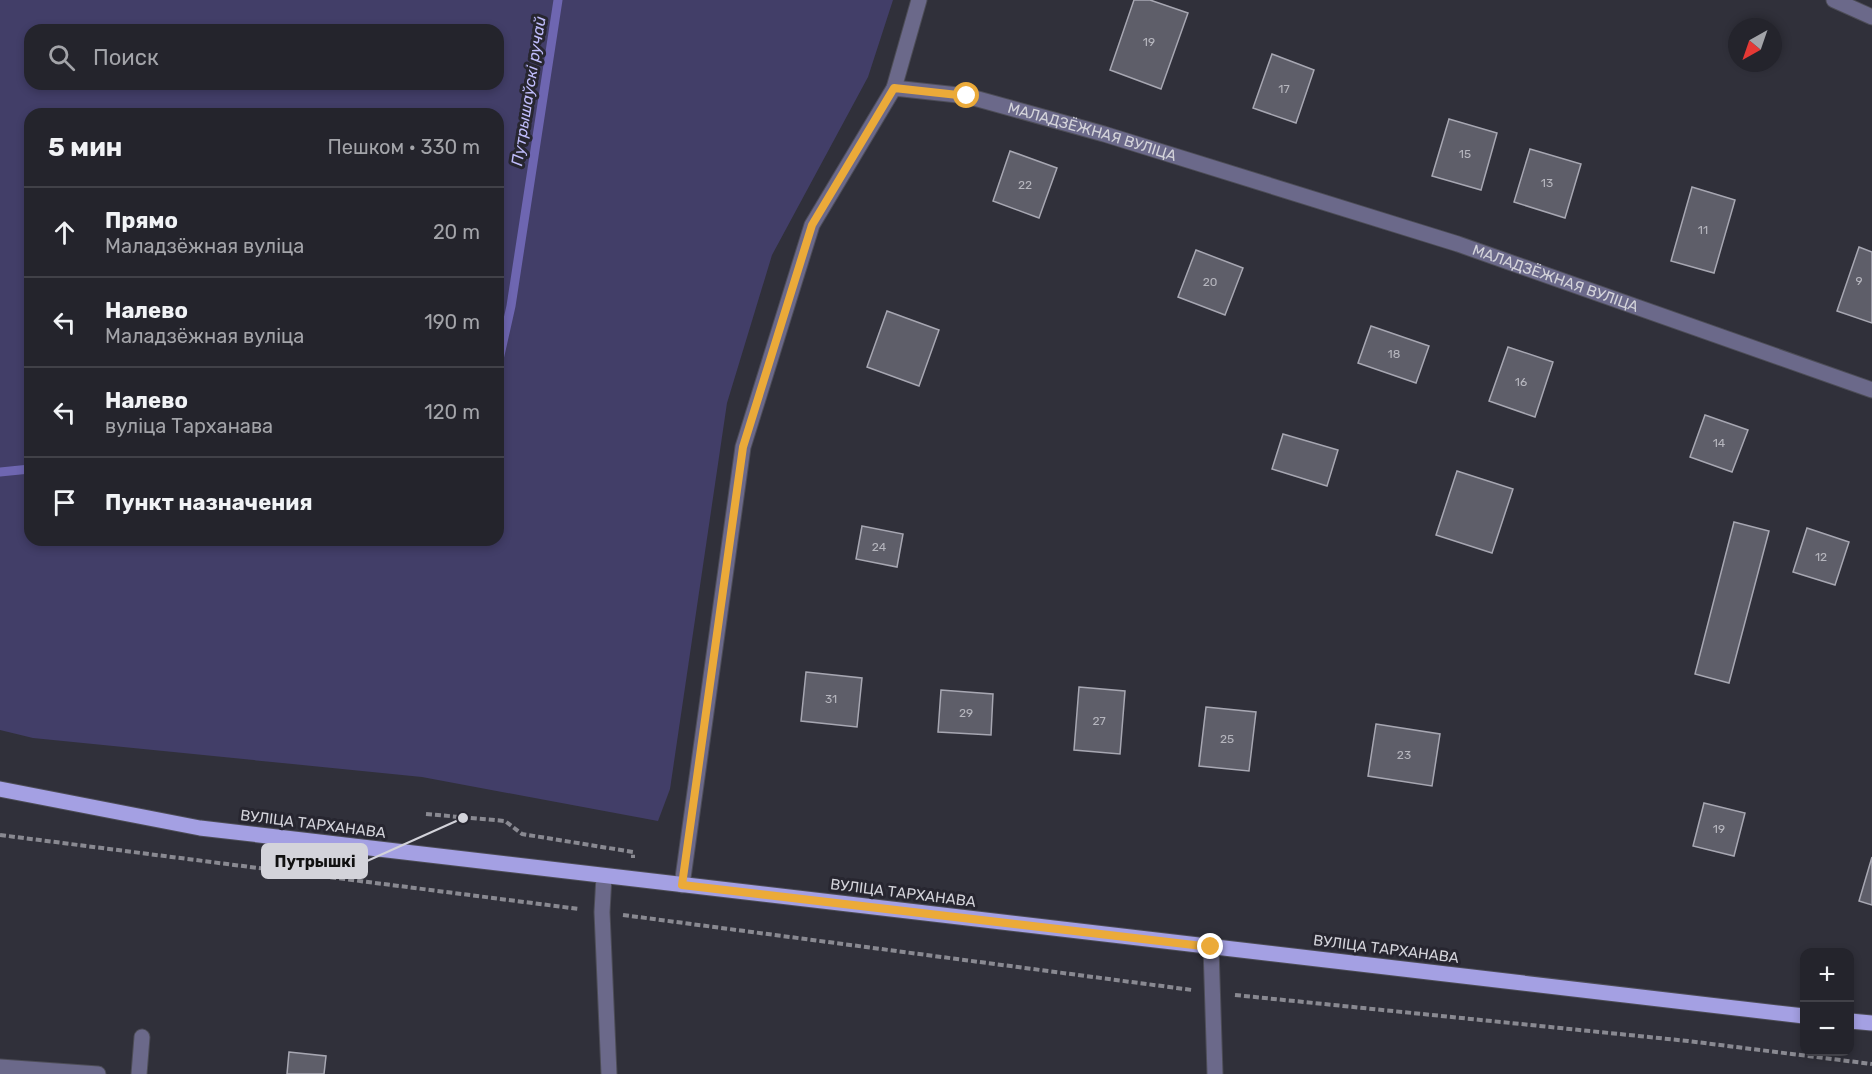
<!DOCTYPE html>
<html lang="ru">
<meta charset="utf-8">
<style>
:root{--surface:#24242c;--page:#303038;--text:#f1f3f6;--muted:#a3a4a9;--line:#414148}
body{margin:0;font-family:Rubik,sans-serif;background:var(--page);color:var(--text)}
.controls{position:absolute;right:18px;bottom:18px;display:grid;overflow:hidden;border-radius:12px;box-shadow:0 3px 9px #0003}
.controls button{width:54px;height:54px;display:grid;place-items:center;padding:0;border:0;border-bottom:2px solid var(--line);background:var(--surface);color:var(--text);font:30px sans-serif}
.compass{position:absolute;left:1728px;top:18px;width:54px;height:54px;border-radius:50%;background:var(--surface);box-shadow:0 3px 9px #0003;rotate:220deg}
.stop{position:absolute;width:18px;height:18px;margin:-14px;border:4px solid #ebaa39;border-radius:50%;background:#fff}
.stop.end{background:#ebaa39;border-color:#fff;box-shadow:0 2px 6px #0008}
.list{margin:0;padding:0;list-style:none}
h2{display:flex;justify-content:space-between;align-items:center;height:78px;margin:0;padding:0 24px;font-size:26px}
h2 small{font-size:20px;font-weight:400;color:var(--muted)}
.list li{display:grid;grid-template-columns:39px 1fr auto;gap:18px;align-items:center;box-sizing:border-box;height:90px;padding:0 24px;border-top:2px solid var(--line)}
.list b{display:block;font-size:22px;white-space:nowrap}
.list p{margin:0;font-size:20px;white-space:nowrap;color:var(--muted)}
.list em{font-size:20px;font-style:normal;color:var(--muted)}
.icon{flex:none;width:33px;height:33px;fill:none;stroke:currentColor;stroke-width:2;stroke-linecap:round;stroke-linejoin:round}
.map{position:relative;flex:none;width:1872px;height:1074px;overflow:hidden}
.search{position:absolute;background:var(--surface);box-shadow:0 3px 9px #0003;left:24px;top:24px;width:480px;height:66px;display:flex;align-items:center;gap:15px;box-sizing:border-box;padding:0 21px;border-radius:18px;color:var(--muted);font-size:22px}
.panel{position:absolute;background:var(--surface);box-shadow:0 3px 9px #0003;left:24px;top:108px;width:480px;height:438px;border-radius:18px}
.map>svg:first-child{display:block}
.green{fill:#423e68;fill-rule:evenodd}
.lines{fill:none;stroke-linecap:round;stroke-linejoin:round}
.stream{stroke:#6e66b1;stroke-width:9}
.building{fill:#5e5e69;stroke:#a7a7b2;stroke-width:1.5}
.minor-casing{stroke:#4d4d57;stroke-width:17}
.major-casing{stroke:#4d4d57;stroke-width:17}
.path{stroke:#898991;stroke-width:4;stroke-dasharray:6 3;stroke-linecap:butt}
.minor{stroke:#6b698a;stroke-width:15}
.major{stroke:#a4a0e3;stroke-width:15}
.route{stroke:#ebaa39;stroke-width:8}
.labels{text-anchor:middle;stroke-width:6;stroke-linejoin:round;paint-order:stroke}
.number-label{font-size:12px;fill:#b6b6be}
.street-label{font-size:15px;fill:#d3d3da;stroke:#272630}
.water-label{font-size:16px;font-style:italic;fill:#bfbcfa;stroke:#272630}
.leader{fill:none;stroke:#d3d3da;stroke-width:2}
.callout-dot{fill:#d3d3da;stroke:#272630;stroke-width:2}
.callout{fill:#d3d3da;stroke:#d3d3da;stroke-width:2}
.callout-label{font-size:16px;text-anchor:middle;font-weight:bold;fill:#111}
</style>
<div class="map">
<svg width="1872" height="1074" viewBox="0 0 1872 1074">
<rect width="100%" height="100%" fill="#30303a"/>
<path class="green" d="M0,0H893L868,77L772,255L727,403L670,789L658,821L422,777L33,738L0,730ZM30,30H498V84H30ZM30,114H498V540H30Z"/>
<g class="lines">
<path class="stream" d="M498,364L511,306L558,0
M0,472L30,469"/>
</g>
<path class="building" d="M1134,0H1150L1188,13L1161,89L1110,70Z
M1272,54L1314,70L1296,123L1253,108Z
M1449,119L1497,133L1481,190L1432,176Z
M1530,149L1581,164L1565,218L1514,202Z
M1010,151L1057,168L1039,218L993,201Z
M1692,187L1735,200L1714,273L1671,261Z
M1859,247L1872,252V323L1837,311Z
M1196,250L1243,268L1225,315L1178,297Z
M887,311L939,330L919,386L867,367Z
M1371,326L1429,346L1416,383L1358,363Z
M1508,347L1553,362L1535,417L1489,401Z
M1705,415L1748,430L1732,472L1690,457Z
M1283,434L1338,450L1327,486L1272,469Z
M1457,471L1513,489L1492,553L1436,535Z
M1734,522L1769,531L1729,683L1695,674Z
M862,526L903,534L897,567L856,559Z
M1807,528L1849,542L1835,585L1793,572Z
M806,672L862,678L857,727L801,721Z
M1079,687L1125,691L1120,754L1074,750Z
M941,690L993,694L991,735L938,732Z
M1206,707L1256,712L1249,771L1199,766Z
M1376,724L1440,734L1432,786L1368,776Z
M1704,803L1745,813L1734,856L1693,846Z
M1872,857V905L1859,901Z
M289,1052L326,1056L324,1074H287Z"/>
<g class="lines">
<defs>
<g id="minor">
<path d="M1834,0L1872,17"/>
<path d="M894,88L919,0"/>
<path d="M604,876L602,912L609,1074"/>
<path id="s1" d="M682,885L743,447L812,225L894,88L967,96L1104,134L1458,244L1872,390"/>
<path d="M1211,947L1215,1074"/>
<path d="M0,1067L98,1074"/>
<path d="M139,1074L142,1037"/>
</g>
<path id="major" d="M0,789L200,828L1804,1016
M1850,1021L1872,1023"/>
</defs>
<use href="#minor" class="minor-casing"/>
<use href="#major" class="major-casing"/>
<path class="path" d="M426,814L505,821L522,834L633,852V858
M0,835L579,909
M623,915L1192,990
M1235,995L1688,1041L1872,1064"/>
<use href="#minor" class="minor"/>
<use href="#major" class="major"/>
</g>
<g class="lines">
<path class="route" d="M967,96L894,88L812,225L743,447L682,885L1211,947"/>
</g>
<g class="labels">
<g class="number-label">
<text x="1149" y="46">19</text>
<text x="1284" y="93">17</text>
<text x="1465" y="158">15</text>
<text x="1547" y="187">13</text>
<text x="1025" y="189">22</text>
<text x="1703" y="234">11</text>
<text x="1859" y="285">9</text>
<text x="1210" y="286">20</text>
<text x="1394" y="358">18</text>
<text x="1521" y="386">16</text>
<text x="1719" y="447">14</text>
<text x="879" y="551">24</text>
<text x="1821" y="561">12</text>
<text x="831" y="703">31</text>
<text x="966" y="717">29</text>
<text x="1099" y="725">27</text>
<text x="1227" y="743">25</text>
<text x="1404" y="759">23</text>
<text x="1719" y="833">19</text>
</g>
<g class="street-label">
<text dy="5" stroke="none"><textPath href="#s1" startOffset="1038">МАЛАДЗЁЖНАЯ ВУЛІЦА</textPath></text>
<text dy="5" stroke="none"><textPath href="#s1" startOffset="1524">МАЛАДЗЁЖНАЯ ВУЛІЦА</textPath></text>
<text transform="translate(313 824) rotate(7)" y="5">ВУЛІЦА ТАРХАНАВА</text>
<text transform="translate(903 893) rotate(7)" y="5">ВУЛІЦА ТАРХАНАВА</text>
<text transform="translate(1386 949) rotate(7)" y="5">ВУЛІЦА ТАРХАНАВА</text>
</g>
<g class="water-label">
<text transform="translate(528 91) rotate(-81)" y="6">Путрышаўскі ручай</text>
</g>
</g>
<path class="leader" d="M463 818L367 861"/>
<circle class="callout-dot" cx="463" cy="818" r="6"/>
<rect class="callout" x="262" y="844" width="105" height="34" rx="6"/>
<g class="callout-label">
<text x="315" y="867">Путрышкі</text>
</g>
</svg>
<div class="controls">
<button>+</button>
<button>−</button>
</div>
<svg class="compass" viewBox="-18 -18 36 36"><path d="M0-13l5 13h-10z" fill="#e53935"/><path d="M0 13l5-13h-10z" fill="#a3a4a9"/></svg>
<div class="stop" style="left:967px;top:96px"></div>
<div class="stop end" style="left:1211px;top:947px"></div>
<div class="search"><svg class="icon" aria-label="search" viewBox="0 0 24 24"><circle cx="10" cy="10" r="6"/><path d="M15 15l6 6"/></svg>Поиск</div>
<section class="panel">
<h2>5 мин<small>Пешком · 330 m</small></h2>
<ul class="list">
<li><svg class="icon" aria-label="ahead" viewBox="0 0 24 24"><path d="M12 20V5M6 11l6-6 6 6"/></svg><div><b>Прямо</b><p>Маладзёжная вуліца</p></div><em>20 m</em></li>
<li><svg class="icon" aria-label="left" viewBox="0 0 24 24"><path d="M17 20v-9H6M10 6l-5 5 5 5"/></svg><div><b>Налево</b><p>Маладзёжная вуліца</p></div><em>190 m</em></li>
<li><svg class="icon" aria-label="left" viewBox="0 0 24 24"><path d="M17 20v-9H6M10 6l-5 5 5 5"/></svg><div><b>Налево</b><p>вуліца Тарханава</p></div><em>120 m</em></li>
<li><svg class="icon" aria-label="arrive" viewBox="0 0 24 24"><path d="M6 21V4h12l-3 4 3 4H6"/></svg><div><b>Пункт назначения</b></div></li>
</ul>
</section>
</div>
